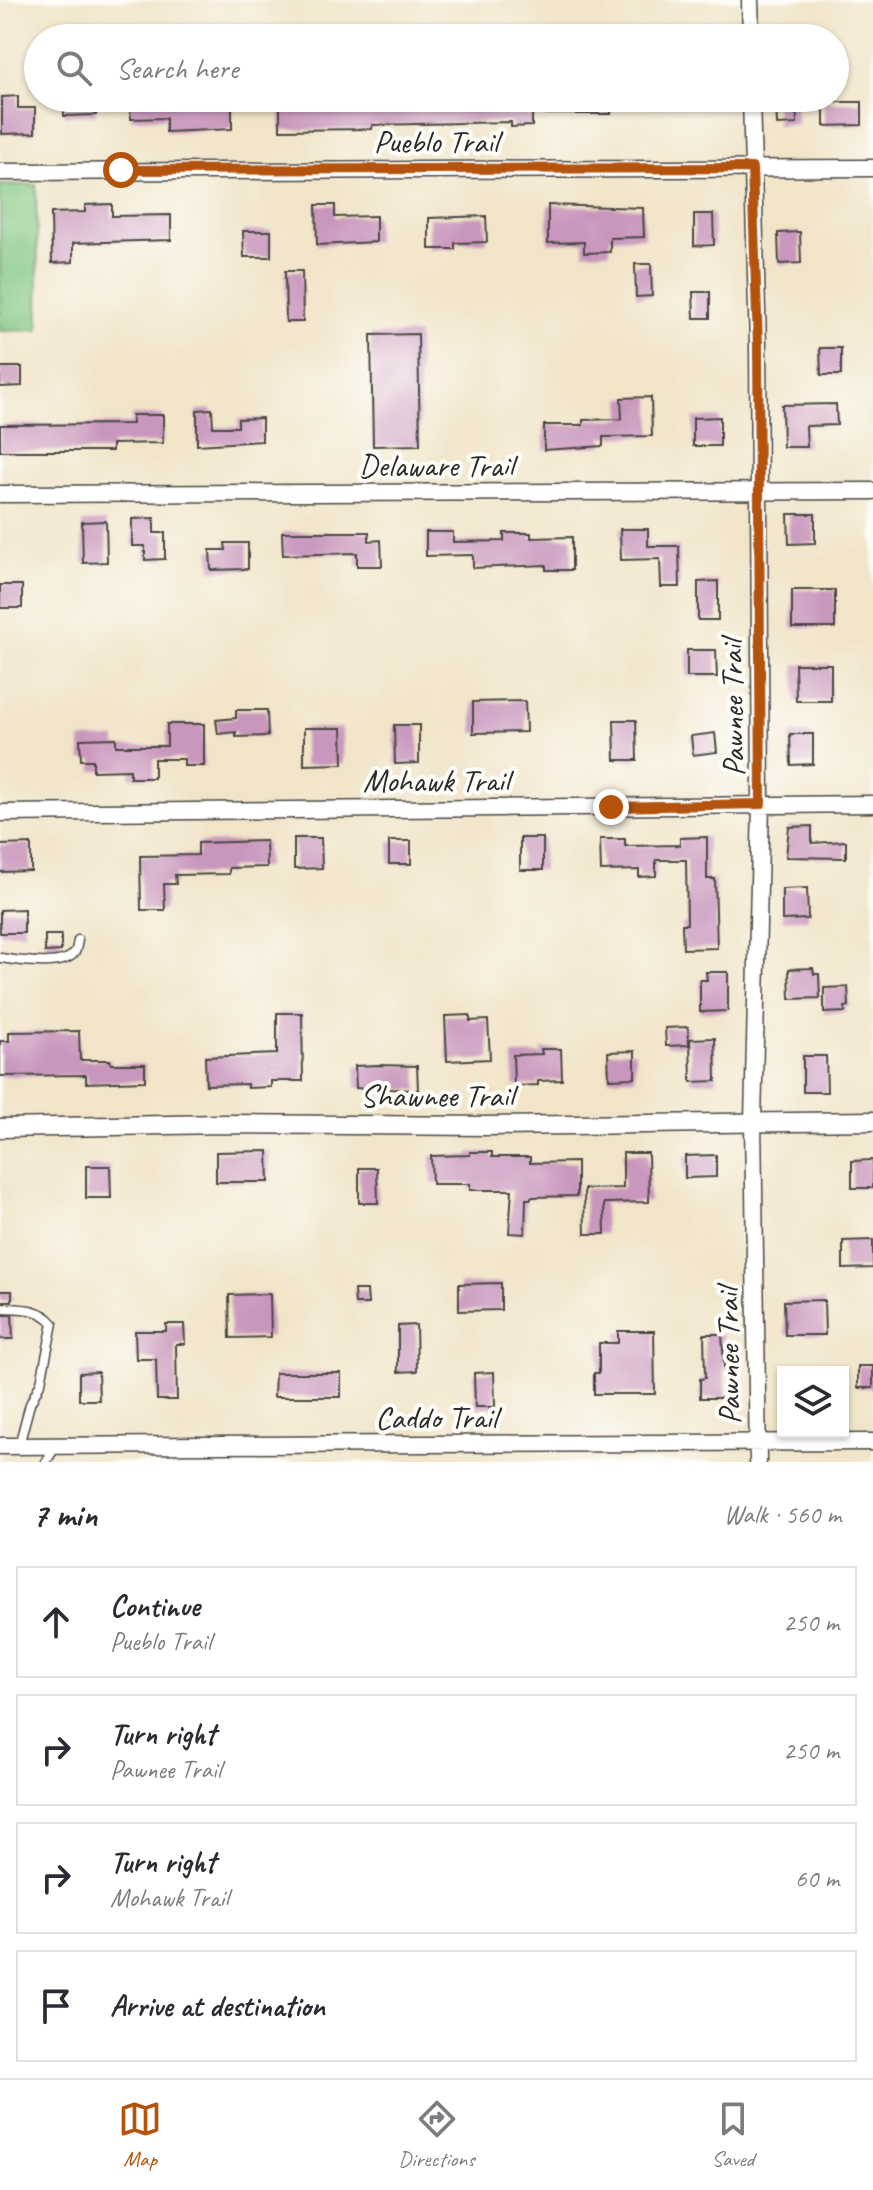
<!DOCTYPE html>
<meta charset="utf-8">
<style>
:root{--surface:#fff;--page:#f7f7f7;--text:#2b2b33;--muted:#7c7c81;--line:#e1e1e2;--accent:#b45309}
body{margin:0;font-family:Caveat,sans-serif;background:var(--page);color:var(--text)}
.controls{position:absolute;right:24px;bottom:24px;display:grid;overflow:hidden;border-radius:0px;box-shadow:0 2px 6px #0004}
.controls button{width:72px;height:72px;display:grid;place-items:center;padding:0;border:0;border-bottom:2px solid var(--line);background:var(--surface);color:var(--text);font:40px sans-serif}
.stop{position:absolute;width:24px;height:24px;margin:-18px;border:6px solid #b45309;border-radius:50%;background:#fff}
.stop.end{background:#b45309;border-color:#fff;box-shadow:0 2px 8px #0008}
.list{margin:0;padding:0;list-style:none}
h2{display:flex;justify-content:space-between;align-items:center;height:104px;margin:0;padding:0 32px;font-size:34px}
h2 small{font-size:26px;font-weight:400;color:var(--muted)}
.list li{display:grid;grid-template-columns:52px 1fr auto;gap:24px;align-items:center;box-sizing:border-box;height:112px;margin:0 16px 16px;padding:0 16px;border:2px solid var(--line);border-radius:0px}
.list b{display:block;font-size:30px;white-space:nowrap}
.list p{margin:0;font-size:26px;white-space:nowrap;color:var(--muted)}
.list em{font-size:26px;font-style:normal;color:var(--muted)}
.icon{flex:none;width:44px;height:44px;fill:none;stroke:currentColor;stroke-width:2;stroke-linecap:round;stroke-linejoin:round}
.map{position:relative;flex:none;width:873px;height:1462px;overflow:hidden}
.search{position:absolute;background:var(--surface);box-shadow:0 2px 6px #0004;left:24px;right:24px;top:24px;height:88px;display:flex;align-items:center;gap:20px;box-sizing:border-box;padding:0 28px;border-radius:44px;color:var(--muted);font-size:30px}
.sheet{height:616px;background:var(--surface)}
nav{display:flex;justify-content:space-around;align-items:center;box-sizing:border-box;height:112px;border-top:2px solid var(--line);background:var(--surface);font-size:22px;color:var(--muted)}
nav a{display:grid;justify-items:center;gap:4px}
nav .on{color:var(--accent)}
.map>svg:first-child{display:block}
.green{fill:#81c681;stroke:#567856;stroke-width:2}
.building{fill:#c997bd}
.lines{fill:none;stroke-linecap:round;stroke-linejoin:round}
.service-casing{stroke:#494743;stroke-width:11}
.minor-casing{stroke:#494743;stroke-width:19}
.tertiary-casing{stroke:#494743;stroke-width:21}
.service{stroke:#fff;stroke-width:8}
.minor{stroke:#fff;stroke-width:16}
.tertiary{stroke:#fff;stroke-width:18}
.route{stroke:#b45309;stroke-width:10}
.labels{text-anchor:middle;stroke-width:8;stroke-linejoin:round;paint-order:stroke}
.street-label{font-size:32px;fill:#2b2b2b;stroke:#fdfcf7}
</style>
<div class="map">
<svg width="873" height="1462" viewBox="0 0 873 1462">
<rect width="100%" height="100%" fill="#fdfcf7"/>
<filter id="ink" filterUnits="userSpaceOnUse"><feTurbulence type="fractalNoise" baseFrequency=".0125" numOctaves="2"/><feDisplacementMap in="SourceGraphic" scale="16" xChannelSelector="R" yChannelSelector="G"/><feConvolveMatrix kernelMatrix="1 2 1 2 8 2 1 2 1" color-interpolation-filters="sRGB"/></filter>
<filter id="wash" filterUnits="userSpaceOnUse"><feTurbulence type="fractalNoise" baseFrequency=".006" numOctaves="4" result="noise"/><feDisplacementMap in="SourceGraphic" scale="32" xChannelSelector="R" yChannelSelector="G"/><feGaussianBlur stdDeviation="1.8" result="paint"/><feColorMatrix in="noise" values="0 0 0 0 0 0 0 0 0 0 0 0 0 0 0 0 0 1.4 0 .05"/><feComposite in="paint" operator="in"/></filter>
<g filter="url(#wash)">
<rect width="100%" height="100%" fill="#f1e4c8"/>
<path class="green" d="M0,185H36L39,330L0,331Z"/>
<g id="blocks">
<path class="building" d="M18,96V108H35V133L2,134V97Z
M64,98H96V115L64,116Z
M130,98H190V104L232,103V129L166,132V118L131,119Z
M309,98H416V101L611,98V114H532V126L511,127V122L372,125V129L280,130V101H309Z
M776,98H796L797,124L777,125Z
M824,102H862V125L824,126Z
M112,204V216L171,215V240L73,243V262L52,263L51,213L85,212V205Z
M316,205H335V217L376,216V242L317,245Z
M548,205L643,208L644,237L610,238V252L584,253V242L548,243Z
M694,214H713L714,245L694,246Z
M486,216L487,242L455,243V249H429V218Z
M243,231H271V257H244Z
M800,232L801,263L779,264L778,233Z
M635,264H651L652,296L636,297Z
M285,271H302L303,322H286Z
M693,292H710V318H694Z
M418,334L420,445L373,446L371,335Z
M820,348H841V375H821Z
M0,367H22V386L0,387Z
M651,397L652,436L603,437V446L544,450V425H583V420L622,419L621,398Z
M836,404L837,425L806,426L807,447H783L782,405Z
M212,409L213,427H238V419L262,418V441L197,445V410Z
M132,415H163V443L112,444V451H0V425L132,424Z
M720,417V446H693V418Z
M788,514H815V543L789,544Z
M154,518V533H165V559L145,560V546H132V519Z
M106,521L107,562L83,563L82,522Z
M620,529H648V546H679L680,587H661L660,559L621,560Z
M282,532H369V541L381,540L382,566H357V553L283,555Z
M426,532H453V542L504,541V533H531V538L572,537V570H546V565L473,568V555L426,556Z
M225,543H248V569L211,570L210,550H226Z
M718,581V620H698V582Z
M0,585H22V608H0Z
M792,590H835V628H792Z
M687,650H716L717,677H687Z
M795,664H831V701H796Z
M525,701L526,732L473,733V702Z
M236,710H267L268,736L236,737V732L218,734L216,720L236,718Z
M614,720H636L637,760H615Z
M167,724H204V766H184V759H154V778H130V770L93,771V760H81L80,739L116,738V746H167Z
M394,725H419V763L395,764Z
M304,728H342L343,764L304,765Z
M715,733L717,752L693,755L691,736Z
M790,734H813V764L791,765Z
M812,826V843L846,841V858L786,857L789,827Z
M707,837V879H715L717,948L683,949L682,924H687L686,860H656V876L639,877V870L601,871L600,839H625V846L680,845V838Z
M294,838H321L322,868L294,869Z
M520,838H543V870H520Z
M266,841L267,867L229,868V874L175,875L176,884H164L165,910H141L140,856L198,855V843Z
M389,841H411V864H389Z
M31,844V871L0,872V845Z
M807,888L808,919L782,920V889Z
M24,909V933H0V910Z
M45,935H61V951L45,952Z
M813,968L814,974H819L820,998L790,999L789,969Z
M706,972H728V1011L700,1012V980H707Z
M848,987L849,1006L845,1007V1012L824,1013V988Z
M277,1013H302L303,1081H271V1087L248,1088L247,1084L206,1085L205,1057L277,1054Z
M470,1015V1021L488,1020L490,1059L447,1061L445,1016Z
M688,1027L689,1045L666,1046L665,1028Z
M79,1031L80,1060H110L111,1064H145V1081L86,1083V1075L0,1076V1041H9V1032Z
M715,1038L716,1081L691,1082L690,1039Z
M541,1049H561L562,1080L538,1081V1085L514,1086L513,1055L542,1054Z
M635,1051V1078L609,1079L608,1052Z
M803,1056H826L827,1092H803Z
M378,1065L417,1066L418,1090L356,1088L355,1066Z
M268,1151L269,1182H216V1152Z
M470,1152H492V1157H530V1163L577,1162V1196L531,1197V1199H526L525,1234L509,1233L512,1190H470V1184H432L431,1156L470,1155Z
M623,1153H648L649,1202L604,1203L605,1234H585L584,1189L623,1188Z
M716,1155V1177L685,1178V1156Z
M873,1160V1188H852V1161Z
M86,1166H110L111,1198H86Z
M359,1168H377L378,1203H359Z
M873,1240V1268L843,1269V1241Z
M501,1283V1310L459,1311V1284Z
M354,1290H367L368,1304H355Z
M0,1291H12V1301H0Z
M270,1294L271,1337L230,1338L229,1295Z
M824,1300L825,1335H785L784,1301Z
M0,1315H12L13,1339H0Z
M166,1324H184L185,1344H176L177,1400H157L156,1359H136L135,1331H166Z
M416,1325L417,1371L398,1372V1326Z
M618,1331H654L655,1394H594V1373H599V1343H618Z
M704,1334H722L726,1398H700V1379L705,1378Z
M858,1366H873V1388H858Z
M98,1372L99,1400H79V1373Z
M494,1372L495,1407H475L474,1373Z
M275,1373H341V1397H274Z"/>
</g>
</g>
<g filter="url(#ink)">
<use href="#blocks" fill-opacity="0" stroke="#494743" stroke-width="2"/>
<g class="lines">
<defs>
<path id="service" d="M0,958C17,960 64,969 75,952C77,949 77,944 78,940
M0,1308C20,1309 39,1307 53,1323L41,1382L30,1404L19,1445
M46,1462L56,1446"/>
<path id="minor" d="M750,0L751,38
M751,98L758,346L761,804L753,1121L758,1462
M0,172L873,168
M0,494L873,491
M0,813L873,804
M0,1446L873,1442"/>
<path id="tertiary" d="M0,1128L223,1124L490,1126L873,1121"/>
</defs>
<use href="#service" class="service-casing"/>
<use href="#minor" class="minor-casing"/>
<use href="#tertiary" class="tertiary-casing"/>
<use href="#service" class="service"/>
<use href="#minor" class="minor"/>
<use href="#tertiary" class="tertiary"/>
</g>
</g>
<g class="lines" filter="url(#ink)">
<path class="route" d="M121,170L752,168L758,346L761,804L611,807"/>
</g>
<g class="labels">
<g class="street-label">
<text x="436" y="152">Pueblo Trail</text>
<text x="436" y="476">Delaware Trail</text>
<text transform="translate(732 708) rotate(-91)" y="11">Pawnee Trail</text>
<text x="436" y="791">Mohawk Trail</text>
<text x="437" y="1106">Shawnee Trail</text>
<text transform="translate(728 1356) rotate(-91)" y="11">Pawnee Trail</text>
<text x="436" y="1428">Caddo Trail</text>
</g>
</g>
</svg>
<div class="controls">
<button><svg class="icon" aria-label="layers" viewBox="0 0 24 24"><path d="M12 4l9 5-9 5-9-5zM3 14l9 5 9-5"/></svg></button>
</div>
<div class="stop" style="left:121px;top:170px"></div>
<div class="stop end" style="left:611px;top:807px"></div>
<div class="search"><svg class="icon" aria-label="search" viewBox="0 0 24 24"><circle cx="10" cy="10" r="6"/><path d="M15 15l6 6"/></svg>Search here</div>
</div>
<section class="sheet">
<h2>7 min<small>Walk · 560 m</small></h2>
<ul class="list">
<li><svg class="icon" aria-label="ahead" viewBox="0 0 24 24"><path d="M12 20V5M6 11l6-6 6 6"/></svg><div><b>Continue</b><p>Pueblo Trail</p></div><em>250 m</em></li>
<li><svg class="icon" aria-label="right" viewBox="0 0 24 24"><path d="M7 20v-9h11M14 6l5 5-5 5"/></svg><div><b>Turn right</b><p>Pawnee Trail</p></div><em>250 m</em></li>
<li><svg class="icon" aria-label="right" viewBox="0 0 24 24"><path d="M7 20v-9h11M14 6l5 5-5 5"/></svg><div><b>Turn right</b><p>Mohawk Trail</p></div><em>60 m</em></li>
<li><svg class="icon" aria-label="arrive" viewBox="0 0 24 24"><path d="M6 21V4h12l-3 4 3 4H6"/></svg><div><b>Arrive at destination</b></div></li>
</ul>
</section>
<nav>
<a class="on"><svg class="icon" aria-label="map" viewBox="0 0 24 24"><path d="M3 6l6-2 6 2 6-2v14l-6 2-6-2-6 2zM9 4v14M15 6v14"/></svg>Map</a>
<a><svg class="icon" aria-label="directions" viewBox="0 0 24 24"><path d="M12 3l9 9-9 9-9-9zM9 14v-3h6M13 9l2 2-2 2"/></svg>Directions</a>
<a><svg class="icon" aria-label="saved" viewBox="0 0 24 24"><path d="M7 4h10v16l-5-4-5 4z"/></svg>Saved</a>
</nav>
